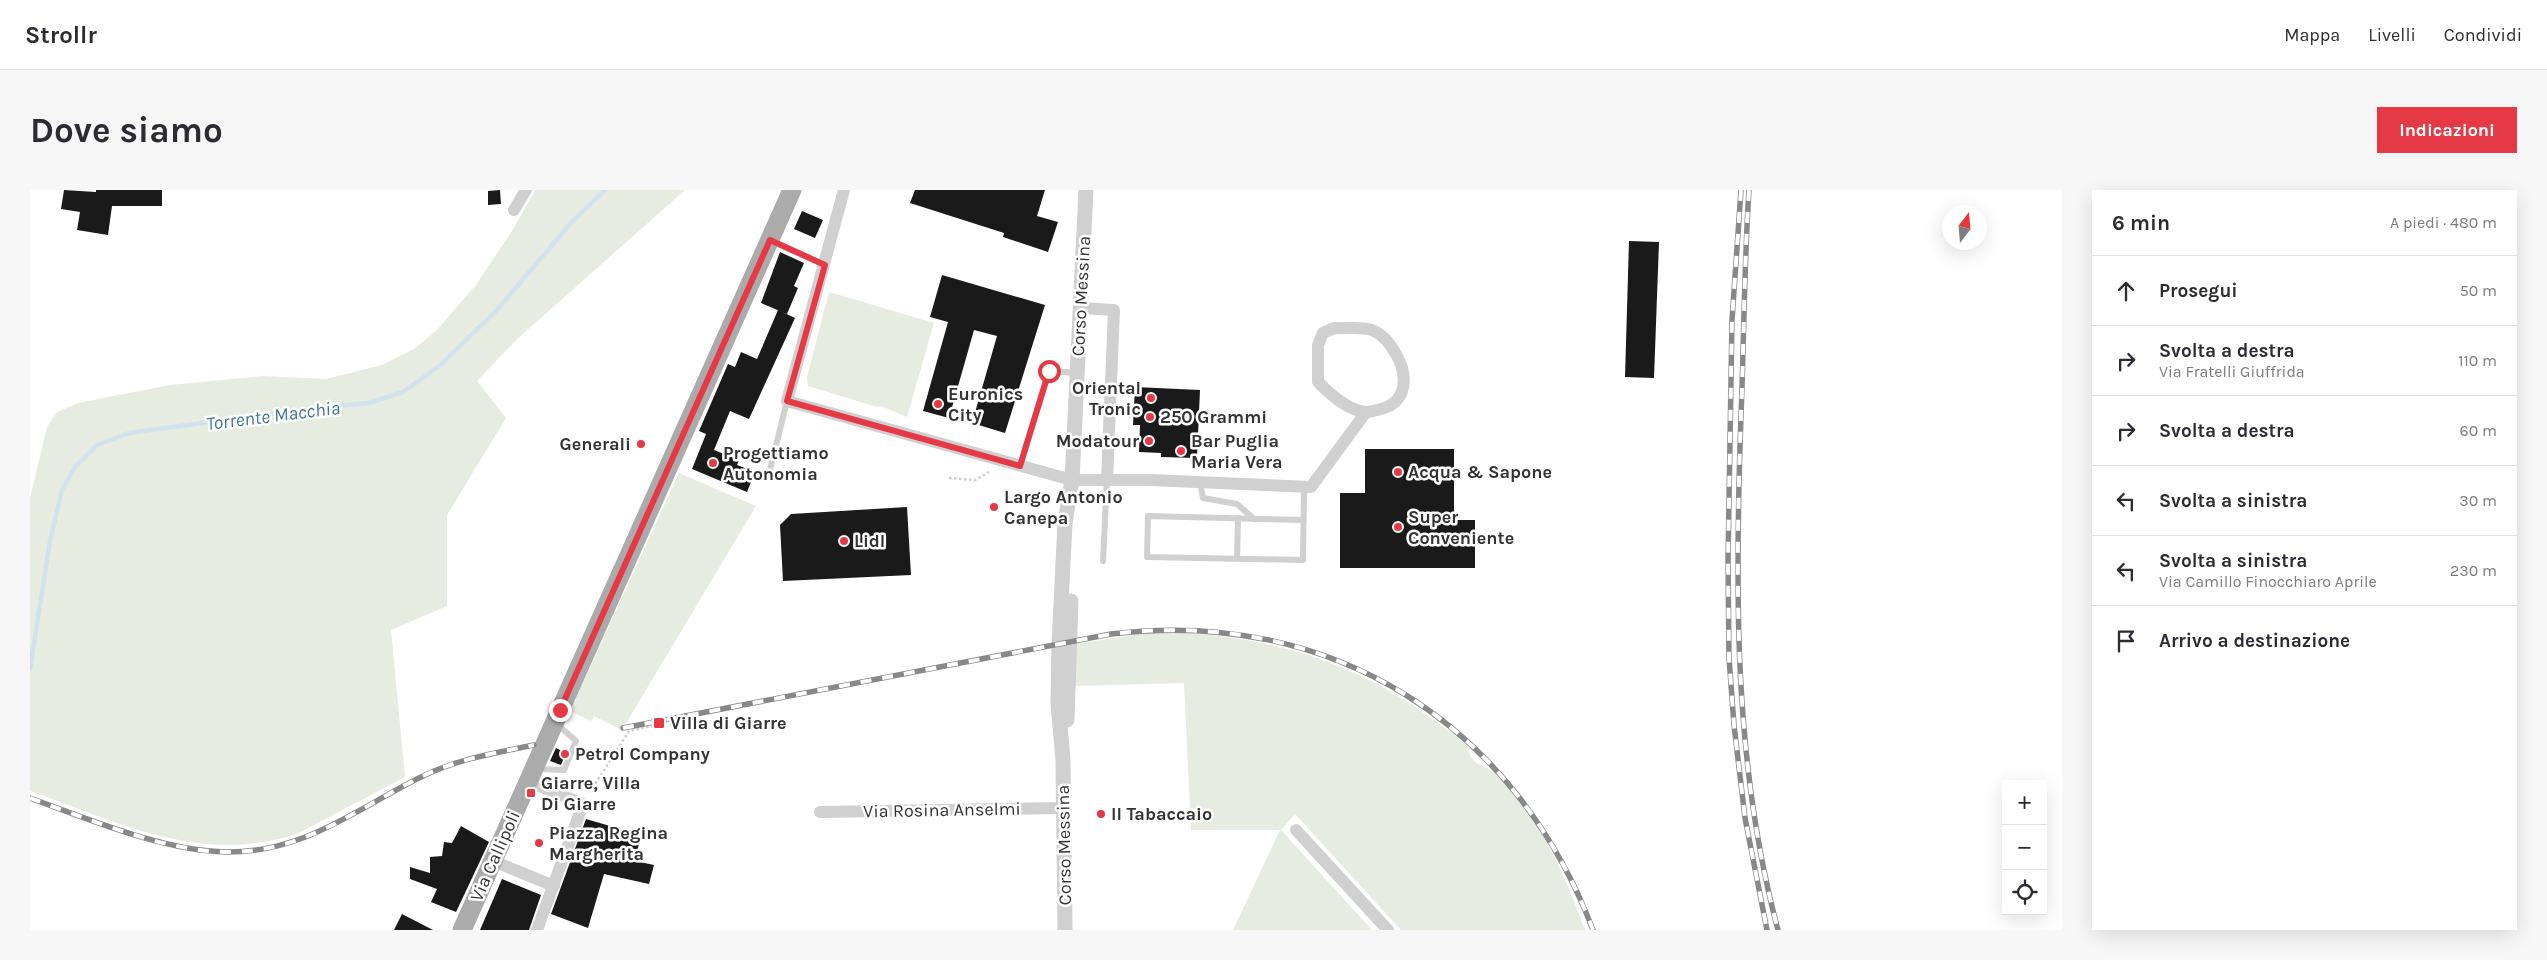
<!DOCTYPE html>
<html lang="it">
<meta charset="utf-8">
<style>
:root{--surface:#fff;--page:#f7f7f7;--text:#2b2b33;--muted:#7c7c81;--line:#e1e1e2;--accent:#e63946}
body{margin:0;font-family:Karla,sans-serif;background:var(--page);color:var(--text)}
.controls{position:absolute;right:15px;bottom:15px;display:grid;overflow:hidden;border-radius:0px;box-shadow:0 5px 20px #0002}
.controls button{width:45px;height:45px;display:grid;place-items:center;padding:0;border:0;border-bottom:1px solid var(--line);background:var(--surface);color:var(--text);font:25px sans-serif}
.compass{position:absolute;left:1912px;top:15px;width:45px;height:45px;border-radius:50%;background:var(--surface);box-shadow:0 5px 20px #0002;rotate:16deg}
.stop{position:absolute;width:15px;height:15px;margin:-11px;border:4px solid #e63946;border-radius:50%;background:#fff}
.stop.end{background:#e63946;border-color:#fff;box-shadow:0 1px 5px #0008}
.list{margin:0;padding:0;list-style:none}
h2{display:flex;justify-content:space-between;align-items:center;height:65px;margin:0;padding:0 20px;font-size:21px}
h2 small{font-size:16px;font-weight:400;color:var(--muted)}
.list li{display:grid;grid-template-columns:32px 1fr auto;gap:15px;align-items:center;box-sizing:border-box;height:70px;padding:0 20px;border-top:1px solid var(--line)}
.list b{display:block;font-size:19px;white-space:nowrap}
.list p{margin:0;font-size:16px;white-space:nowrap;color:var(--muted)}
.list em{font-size:16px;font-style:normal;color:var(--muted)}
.icon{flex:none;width:28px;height:28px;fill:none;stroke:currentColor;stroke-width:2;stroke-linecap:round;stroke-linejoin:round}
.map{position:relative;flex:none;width:2032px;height:740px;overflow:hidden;border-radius:0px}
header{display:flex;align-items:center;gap:30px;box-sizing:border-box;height:70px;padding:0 25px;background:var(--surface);border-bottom:1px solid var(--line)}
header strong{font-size:24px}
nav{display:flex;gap:28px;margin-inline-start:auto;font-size:18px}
.intro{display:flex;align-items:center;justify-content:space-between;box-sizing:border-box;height:120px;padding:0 30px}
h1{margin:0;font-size:35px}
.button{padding:12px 22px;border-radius:0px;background:var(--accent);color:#fff;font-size:18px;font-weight:700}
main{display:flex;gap:30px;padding:0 30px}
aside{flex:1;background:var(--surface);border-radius:0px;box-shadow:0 5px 20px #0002}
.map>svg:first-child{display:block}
.green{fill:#e6ecdf}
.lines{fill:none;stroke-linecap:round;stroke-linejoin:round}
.stream{stroke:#cfe2ee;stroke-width:4.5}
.building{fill:#1a1a1a}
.path{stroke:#cdcdcd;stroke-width:2.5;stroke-dasharray:2.5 2.5;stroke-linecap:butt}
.service{stroke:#d0d0d0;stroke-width:6}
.minor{stroke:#d0d0d0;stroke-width:12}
.tertiary{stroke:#d0d0d0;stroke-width:15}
.primary{stroke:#ababab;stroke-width:19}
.rail-casing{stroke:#888;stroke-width:5.5}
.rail{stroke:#fff;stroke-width:4;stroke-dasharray:11;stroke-linecap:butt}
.route{stroke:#e63946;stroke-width:6}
.poi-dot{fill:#e63946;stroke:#fff;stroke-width:2}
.labels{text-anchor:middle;stroke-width:5;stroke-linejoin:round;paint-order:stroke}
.street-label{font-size:18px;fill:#333;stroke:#fff}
.poi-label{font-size:18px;font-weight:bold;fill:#333;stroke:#fff;text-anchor:start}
.water-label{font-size:19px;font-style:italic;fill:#3f7597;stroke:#fff}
</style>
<header>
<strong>Strollr</strong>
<nav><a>Mappa</a><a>Livelli</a><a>Condividi</a></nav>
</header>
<div class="intro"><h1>Dove siamo</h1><a class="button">Indicazioni</a></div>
<main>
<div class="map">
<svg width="2032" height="740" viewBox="0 0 2032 740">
<rect width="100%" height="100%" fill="#fff"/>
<path class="green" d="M505,0H655L486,150L447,191L476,228L417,325V416L361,440L375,587L267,644C168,675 92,633 0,601V308L17,237L27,222L48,213L140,195L233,186L296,189L352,175L384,159L406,141L445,96L484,38Z
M799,102L904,133L877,227L851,216L847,217L778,196L777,187Z
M649,283L726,316L592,540L564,526L561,531L540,521Z
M1125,442C1222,443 1315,466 1395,524C1408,533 1426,544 1437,556C1440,560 1439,566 1443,570C1448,575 1454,576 1459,579C1467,584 1474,594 1480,601C1516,640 1537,691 1555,740H1371L1265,624L1251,640L1342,740H1203L1250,640H1161L1154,493L1044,496V454Z"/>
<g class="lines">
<path class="stream" d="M0,479L20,351L32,300L45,277L67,255L99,243L282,218L339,213L373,202L408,177L467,120L540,34L575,0"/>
</g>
<path class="building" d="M34,0L66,2V0H132V16H82L78,45L47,40L50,22L31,19Z
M470,0L471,14L458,15V1Z
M885,0H1015L1007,26L1028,32L1018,62L973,47L974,43L880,13Z
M772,21L793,30L785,48L764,39Z
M1599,51L1629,52L1624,188L1595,187Z
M750,62L774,73L764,96L768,98L757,124L731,113Z
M912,85L1015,115L975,243L942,233L967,146L944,140L919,228L893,221L918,132L900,127Z
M748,120L765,128L719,229L700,221L684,260L709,270L707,275L725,282L717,302L662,279L676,244L669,241L698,174L705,177L711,162L727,169Z
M1105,197L1170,200L1167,268L1131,267V263L1109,262L1110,235H1103Z
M1335,259H1424V330H1445V378H1310V303H1335Z
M877,317L881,385L753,391L750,335L761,324Z
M526,558L536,563L531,575L520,571Z
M556,629L611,645L605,671L624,675L619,694L574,684L558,738L521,724Z
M431,636L459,652L426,722L401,712L407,699L380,689V677L400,683V667L412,666L414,652L422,653Z
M472,689L511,705L499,740H450Z
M372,724L403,740H364Z"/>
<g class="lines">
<path class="path" d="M919,288L945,290L959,282
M560,602L599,541L627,535"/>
<path class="service" d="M741,51L795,75
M990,276L1019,181L1048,183
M738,288L757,211
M1170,292L1173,308L1207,314L1224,329
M1274,330L1118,326L1117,367L1273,370L1274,297
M1207,369L1208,328
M1073,371L1077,290
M507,579L534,580L546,551L526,533"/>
<path class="minor" d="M814,0L757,211L1042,290H1121L1281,297L1336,222
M484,20L496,0
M1051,118L1084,120L1077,290
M1304,138C1315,139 1332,136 1342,140C1354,145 1360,154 1366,164C1378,185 1378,212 1351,219C1347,220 1340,222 1336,222C1318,221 1300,204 1288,192V155L1293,143Z
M497,591L553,614L507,740
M790,622L1034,618
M1266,640L1358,740
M463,671L524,696"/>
<path class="tertiary" d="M1037,530L1041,411
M1035,740L1033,570L1028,514L1029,454L1035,333L1042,290L1056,0"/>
<path class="primary" d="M432,740L762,0"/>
<defs>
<path id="rail" d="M1711,0L1702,130L1698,371L1699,468L1704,535L1715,628L1737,740
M1719,0C1714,75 1714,151 1711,226C1705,397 1703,573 1748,740
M593,538L1081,444C1301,417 1485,534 1563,740
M0,608C59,629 133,661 196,662C274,663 326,619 391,587C427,569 465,563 504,555"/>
</defs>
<use href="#rail" class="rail-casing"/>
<use href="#rail" class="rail"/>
</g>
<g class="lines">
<path class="route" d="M530,520L740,50L795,75L757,211L990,276L1019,181"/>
</g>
<g class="poi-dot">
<circle cx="1121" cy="208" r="5"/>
<circle cx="908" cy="214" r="5"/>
<circle cx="1120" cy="227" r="5"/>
<circle cx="1119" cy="251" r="5"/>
<circle cx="611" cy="254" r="5"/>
<circle cx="1151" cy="261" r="5"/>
<circle cx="683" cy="273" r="5"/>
<circle cx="1368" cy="282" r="5"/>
<circle cx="964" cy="317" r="5"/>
<circle cx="1368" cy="337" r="5"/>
<circle cx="814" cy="351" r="5"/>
<rect x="623" y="527" width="12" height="12" rx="2.5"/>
<circle cx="535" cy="564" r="5"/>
<rect x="496" y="598" width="10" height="10" rx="2.5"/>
<circle cx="1071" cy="624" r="5"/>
<circle cx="509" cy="653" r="5"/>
</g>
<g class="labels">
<g class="street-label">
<text transform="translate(1051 106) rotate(-87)" y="6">Corso Messina</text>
<text transform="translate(912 620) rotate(-1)" y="6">Via Rosina Anselmi</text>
<text transform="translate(1034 655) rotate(-91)" y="6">Corso Messina</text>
<text transform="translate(465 666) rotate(-66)" y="6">Via Callipoli</text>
</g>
<g class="poi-label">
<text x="1111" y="204" text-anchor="end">Oriental<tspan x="1111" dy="21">Tronic</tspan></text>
<text x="918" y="210">Euronics<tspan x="918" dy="21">City</tspan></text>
<text x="1130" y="233">250 Grammi</text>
<text x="1109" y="257" text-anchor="end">Modatour</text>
<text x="1161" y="257">Bar Puglia<tspan x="1161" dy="21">Maria Vera</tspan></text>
<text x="601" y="260" text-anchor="end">Generali</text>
<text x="693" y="269">Progettiamo<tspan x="693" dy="21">Autonomia</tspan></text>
<text x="1378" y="288">Acqua &amp; Sapone</text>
<text x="974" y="313">Largo Antonio<tspan x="974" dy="21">Canepa</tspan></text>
<text x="1378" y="333">Super<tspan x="1378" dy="21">Conveniente</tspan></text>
<text x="824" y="357">Lidl</text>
<text x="640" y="539">Villa di Giarre</text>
<text x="545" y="570">Petrol Company</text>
<text x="511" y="599">Giarre, Villa<tspan x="511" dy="21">Di Giarre</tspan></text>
<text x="1081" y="630">Il Tabaccaio</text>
<text x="519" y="649">Piazza Regina<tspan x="519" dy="21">Margherita</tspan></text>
</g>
<g class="water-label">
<text transform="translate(243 225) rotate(-7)" y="7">Torrente Macchia</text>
</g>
</g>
</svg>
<div class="controls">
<button>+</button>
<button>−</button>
<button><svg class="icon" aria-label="locate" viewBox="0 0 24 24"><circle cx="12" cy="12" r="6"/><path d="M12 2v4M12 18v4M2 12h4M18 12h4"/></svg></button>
</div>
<svg class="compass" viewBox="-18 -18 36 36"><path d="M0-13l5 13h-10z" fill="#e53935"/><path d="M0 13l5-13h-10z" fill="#7c7c81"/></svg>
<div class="stop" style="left:1019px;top:181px"></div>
<div class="stop end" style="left:530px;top:520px"></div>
</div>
<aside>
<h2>6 min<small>A piedi · 480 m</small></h2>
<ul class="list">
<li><svg class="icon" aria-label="ahead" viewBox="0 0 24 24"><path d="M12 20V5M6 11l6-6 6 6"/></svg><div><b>Prosegui</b></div><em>50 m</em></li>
<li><svg class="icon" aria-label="right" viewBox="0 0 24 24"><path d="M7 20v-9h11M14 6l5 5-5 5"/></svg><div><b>Svolta a destra</b><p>Via Fratelli Giuffrida</p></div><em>110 m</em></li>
<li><svg class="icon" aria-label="right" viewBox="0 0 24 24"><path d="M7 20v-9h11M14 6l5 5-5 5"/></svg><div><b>Svolta a destra</b></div><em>60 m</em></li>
<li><svg class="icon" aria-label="left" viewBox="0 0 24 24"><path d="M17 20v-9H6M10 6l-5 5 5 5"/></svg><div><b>Svolta a sinistra</b></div><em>30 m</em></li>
<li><svg class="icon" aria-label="left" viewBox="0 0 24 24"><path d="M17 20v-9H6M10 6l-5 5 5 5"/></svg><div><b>Svolta a sinistra</b><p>Via Camillo Finocchiaro Aprile</p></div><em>230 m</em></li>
<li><svg class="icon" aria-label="arrive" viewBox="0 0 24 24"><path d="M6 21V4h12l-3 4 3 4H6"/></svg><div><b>Arrivo a destinazione</b></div></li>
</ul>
</aside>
</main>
